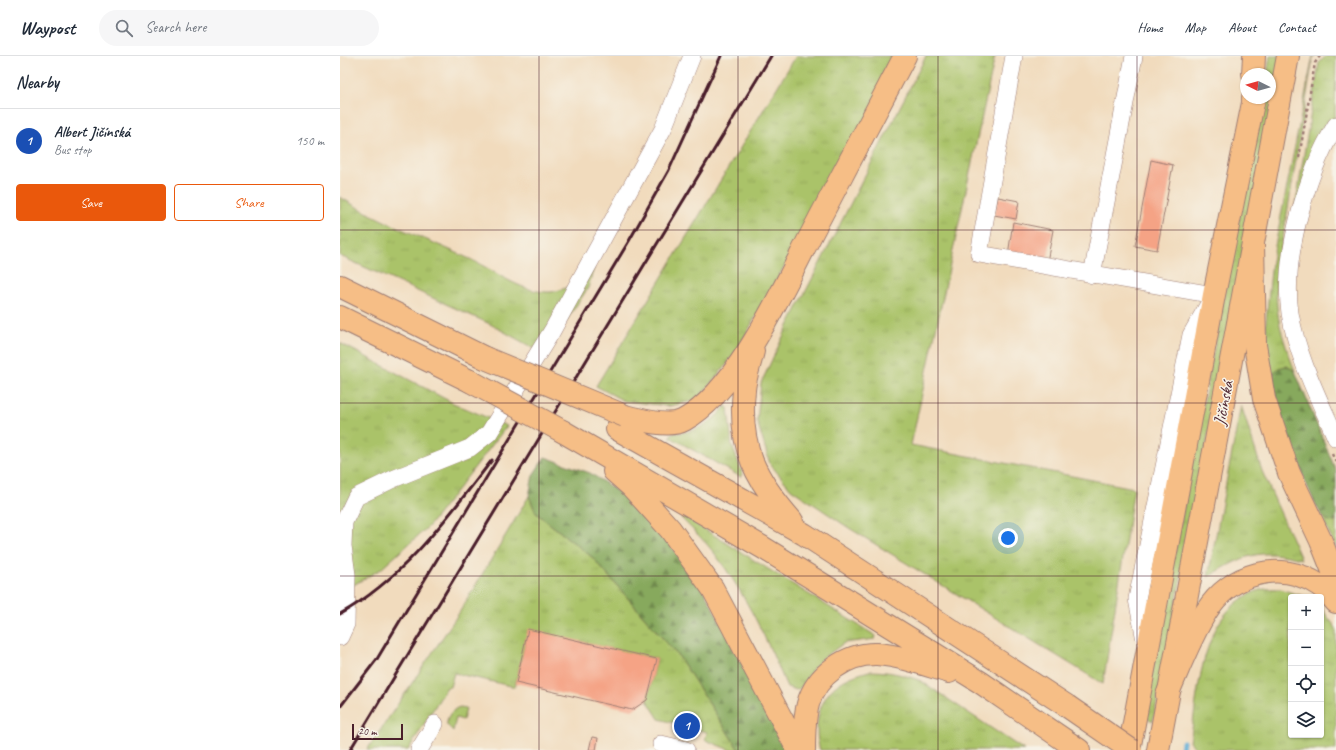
<!DOCTYPE html>
<meta charset="utf-8">
<style>
:root{--surface:#fff;--page:#f6f6f7;--text:#1f2937;--muted:#747a83;--line:#e0e1e3;--accent:#ea580c}
body{margin:0;font-family:Caveat,sans-serif;background:var(--page);color:var(--text)}
.controls{position:absolute;right:12px;bottom:12px;display:grid;overflow:hidden;border-radius:4px;box-shadow:0 1px 3px #0004}
.controls button{width:36px;height:36px;display:grid;place-items:center;padding:0;border:0;border-bottom:1px solid var(--line);background:var(--surface);color:var(--text);font:20px sans-serif}
.compass{position:absolute;left:900px;top:12px;width:36px;height:36px;border-radius:50%;background:var(--surface);box-shadow:0 1px 3px #0004;rotate:275deg}
.scale{position:absolute;left:12px;bottom:10px;width:51px;box-sizing:border-box;padding-left:4px;border:2px solid #4a1f2b;border-top:0;font-size:11px;line-height:14px;white-space:nowrap;color:#4a1f2b;-webkit-text-stroke:3px #f7f3e8;paint-order:stroke}
.you{position:absolute;left:668px;top:482px;width:14px;height:14px;margin:-10px;border:3px solid #fff;border-radius:50%;background:#1a73e8;box-shadow:0 0 0 6px #1a73e833}
.badge{display:grid;place-items:center;width:26px;height:26px;border-radius:50%;background:var(--accent);color:#fff;font-size:13px;font-weight:700}
.pin{position:absolute;translate:-50% -50%;border:2px solid #fff;box-shadow:0 1px 4px #0006}
.list{margin:0;padding:0;list-style:none}
h2{display:flex;justify-content:space-between;align-items:center;height:52px;margin:0;padding:0 16px;font-size:17px}
h2 small{font-size:13px;font-weight:400;color:var(--muted)}
.list li{display:grid;grid-template-columns:26px 1fr auto;gap:12px;align-items:center;box-sizing:border-box;height:64px;padding:0 16px;border-top:1px solid var(--line)}
.list b{display:block;font-size:15px;white-space:nowrap}
.list p{margin:0;font-size:13px;white-space:nowrap;color:var(--muted)}
.list em{font-size:13px;font-style:normal;color:var(--muted)}
.actions{display:flex;gap:8px;padding:12px 16px}
.actions a{flex:1;padding:9px 0;border:1px solid var(--accent);border-radius:4px;text-align:center;font-size:14px;color:var(--accent)}
.actions .main{background:var(--accent);color:#fff}
.icon{flex:none;width:22px;height:22px;fill:none;stroke:currentColor;stroke-width:2;stroke-linecap:round;stroke-linejoin:round}
.map{position:relative;flex:none;width:996px;height:694px;overflow:hidden}
header{display:flex;align-items:center;gap:24px;box-sizing:border-box;height:56px;padding:0 20px;background:var(--surface);border-bottom:1px solid var(--line)}
header strong{font-size:19px}
nav{display:flex;gap:22px;margin-inline-start:auto;font-size:14px}
.search{width:280px;height:36px;background:var(--page);display:flex;align-items:center;gap:10px;box-sizing:border-box;padding:0 14px;border-radius:22px;color:var(--muted);font-size:15px}
main{display:flex}
aside{flex:1;background:var(--surface)}
.map>svg:first-child{display:block}
.grass{fill:url(#grass-tufts);stroke:#7a714a}
.forest{fill:url(#forest-firs);stroke:#686444}
.lines{fill:none;stroke-linecap:round;stroke-linejoin:round}
.stream{stroke:#59a9d3;stroke-width:5}
.building{fill:#f5a385}
.minor-casing{stroke:#9e7d74;stroke-width:18}
.major-casing{stroke:#9e7d74;stroke-width:24}
.highway-casing{stroke:#9e7d74;stroke-width:24}
.path{stroke:#9e7d74;stroke-width:2.5;stroke-dasharray:3 3;stroke-linecap:butt}
.minor{stroke:#fff;stroke-width:17}
.major{stroke:#f6be86;stroke-width:22}
.highway{stroke:#f6be86;stroke-width:22}
.rail{stroke:#4a1f2b;stroke-width:3}
.highway-bridge-casing{stroke:#9e7d74;stroke-width:24;stroke-linecap:butt}
.highway-bridge{stroke:#f6be86;stroke-width:22}
.grid{fill:none;stroke:#4a1f2b;stroke-width:1;stroke-opacity:0.55}
.labels{text-anchor:middle;stroke-width:3;stroke-linejoin:round;paint-order:stroke}
.street-label{font-size:17px;fill:#4a1f2b;stroke:#f7f3e8}
</style>
<header>
<strong>Waypost</strong>
<div class="search"><svg class="icon" aria-label="search" viewBox="0 0 24 24"><circle cx="10" cy="10" r="6"/><path d="M15 15l6 6"/></svg>Search here</div>
<nav><a>Home</a><a>Map</a><a>About</a><a>Contact</a></nav>
</header>
<main>
<aside>
<h2>Nearby<small></small></h2>
<ul class="list">
<li><span class="badge" style="background:#1a4fb4">1</span><div><b>Albert Jičínská</b><p>Bus stop</p></div><em>150 m</em></li>
</ul>
<div class="actions"><a class="main">Save</a><a>Share</a></div>
</aside>
<div class="map">
<svg width="996" height="694" viewBox="0 0 996 694">
<defs>
<pattern id="grass-tufts" width="24" height="20" patternUnits="userSpaceOnUse"><rect width="24" height="20" fill="#aac369"/><path d="M3 7l-1-3M5 7V3M7 7l1-3M15 17l-1-3M17 17v-4M19 17l1-3" fill="none" stroke="#94a75b"/></pattern>
<pattern id="forest-firs" width="22" height="20" patternUnits="userSpaceOnUse"><rect width="22" height="20" fill="#87a95d"/><path d="M5 1l3.5 6h-7zM16 11l3.5 6h-7z" fill="#70894d"/></pattern>
</defs>
<rect width="100%" height="100%" fill="#f7f3e8"/>
<filter id="ink" filterUnits="userSpaceOnUse"><feTurbulence type="fractalNoise" baseFrequency=".025" numOctaves="2"/><feDisplacementMap in="SourceGraphic" scale="8" xChannelSelector="R" yChannelSelector="G"/><feConvolveMatrix kernelMatrix="1 2 1 2 8 2 1 2 1" color-interpolation-filters="sRGB"/></filter>
<filter id="wash" filterUnits="userSpaceOnUse"><feTurbulence type="fractalNoise" baseFrequency=".012" numOctaves="4" result="noise"/><feDisplacementMap in="SourceGraphic" scale="16" xChannelSelector="R" yChannelSelector="G"/><feGaussianBlur stdDeviation="0.9" result="paint"/><feColorMatrix in="noise" values="0 0 0 0 0 0 0 0 0 0 0 0 0 0 0 0 0 1.4 0 .05"/><feComposite in="paint" operator="in"/></filter>
<g filter="url(#wash)">
<rect width="100%" height="100%" fill="#f1dbbd"/>
<path class="grass" d="M456,0H563L393,301L357,344L329,350L284,345L256,330Z
M586,0H655L571,389L794,432L763,628L509,472L451,433L430,408L417,365L421,327L448,270Z
M930,0H941L813,666L804,659L922,42H930V18H927Z
M973,0H975L973,2L937,217C934,256 941,279 955,315C944,307 934,312 931,324L927,288L926,265L932,205Z
M986,0H996L995,62L954,159L979,7Z
M0,141C41,167 88,183 132,204C155,215 179,235 206,236C226,237 239,223 254,211L248,232L204,298L150,268L0,200Z
M0,287L113,347L167,370L89,470L41,513L3,535L0,530Z
M901,349L922,415L961,503C918,492 905,499 868,521Z
M386,350L388,352L392,390L403,419L401,421L330,381L332,377C354,378 372,367 386,350Z
M189,440L196,457L252,501L340,602L399,694H390L365,684L367,676L319,663L307,644L317,603L188,574L175,631L114,617L110,631H107L68,694H27L119,557Z
M980,457L987,464L996,466V492Z
M343,460L536,580L535,583L504,587L483,602L474,611L461,631L457,634L447,631C428,586 405,537 375,498C365,485 353,474 341,462Z
M941,533L966,541H951V679H981V552L996,572V694H857L850,686C859,635 860,553 920,534C926,532 935,533 941,533Z
M529,615C547,615 563,618 581,625L684,694H480C473,671 478,641 500,627C508,621 519,618 529,615Z
M120,651L126,652L123,664L116,662L113,675L107,669C106,661 112,653 120,651Z"/>
<path class="forest" d="M947,310L955,315L996,415V466C989,466 985,463 981,458C970,444 929,332 933,319C935,312 941,311 947,310Z
M205,401L250,417L285,440L309,462L359,525L447,694H399L340,602L252,501L196,457L189,440L193,419Z"/>
<g class="lines">
<path class="stream" d="M842,694L843,686"/>
</g>
<g id="blocks">
<path class="building" d="M811,104L833,109L817,194L795,190Z
M658,141L679,145L676,163L654,159Z
M673,166L713,174L707,206L668,199Z
M188,573L317,603L307,644L292,654L176,627Z
M252,681L258,682L256,694H249Z"/>
</g>
</g>
<g filter="url(#ink)">
<use href="#blocks" fill-opacity="0" stroke="#9e7d74" stroke-width="1"/>
<g class="lines">
<defs>
<path id="minor" d="M674,0L639,198L874,239L851,279L797,543L806,589
M996,69C967,116 942,201 950,257C957,300 979,343 996,382
M752,219L794,0
M0,581L6,568L7,519L3,490L4,466L16,441L53,423L130,392L149,377L212,275L323,73L352,0
M321,688L346,694
M79,694L95,668"/>
<path id="major" d="M789,694L874,239L914,42
M818,694L948,0"/>
<path id="highway" d="M913,18L914,0
M913,47V42
M913,187L915,289L924,343L949,417L981,485L996,523
M0,230L145,302
M0,261L130,325
M413,295C410,308 405,321 404,334C398,392 416,424 452,465
M285,360C300,364 330,372 344,364C399,334 446,226 475,171C505,114 535,57 565,0
M277,373L464,478L727,650
M222,375L422,491L640,626L739,694
M274,415L292,431L330,473L373,533L458,694
M827,639C839,612 850,582 866,556C890,517 940,503 979,529C985,533 991,540 996,546
M464,694C464,679 464,663 468,648C476,619 507,597 537,598C562,600 586,609 609,616"/>
</defs>
<use href="#minor" class="minor-casing"/>
<use href="#major" class="major-casing"/>
<use href="#highway" class="highway-casing"/>
<path class="path" d="M959,102L975,7L980,0
M992,398L996,407"/>
<use href="#minor" class="minor"/>
<use href="#major" class="major"/>
<use href="#highway" class="highway"/>
<path class="rail" d="M0,558C64,522 108,461 152,404
M0,651L37,603L52,578L289,185L329,114L381,0
M10,694L431,0"/>
<defs>
<path id="highway-bridge" d="M145,302L285,360
M130,325L222,375
M727,650L791,694"/>
</defs>
<use href="#highway-bridge" class="highway-bridge-casing"/>
<use href="#highway-bridge" class="highway-bridge"/>
</g>
</g>
<path class="grid" d="M199,0V694M398,0V694M598,0V694M797,0V694M0,174H996M0,347H996M0,520H996"/>
<g class="labels">
<g class="street-label">
<text transform="translate(883 347) rotate(-79)" y="6">Jičínská</text>
</g>
</g>
</svg>
<div class="controls">
<button>+</button>
<button>−</button>
<button><svg class="icon" aria-label="locate" viewBox="0 0 24 24"><circle cx="12" cy="12" r="6"/><path d="M12 2v4M12 18v4M2 12h4M18 12h4"/></svg></button>
<button><svg class="icon" aria-label="layers" viewBox="0 0 24 24"><path d="M12 4l9 5-9 5-9-5zM3 14l9 5 9-5"/></svg></button>
</div>
<svg class="compass" viewBox="-18 -18 36 36"><path d="M0-13l5 13h-10z" fill="#e53935"/><path d="M0 13l5-13h-10z" fill="#747a83"/></svg>
<div class="scale">20 m</div>
<div class="you"></div>
<div class="pin badge" style="left:347px;top:670px;background:#1a4fb4">1</div>
</div>
</main>
